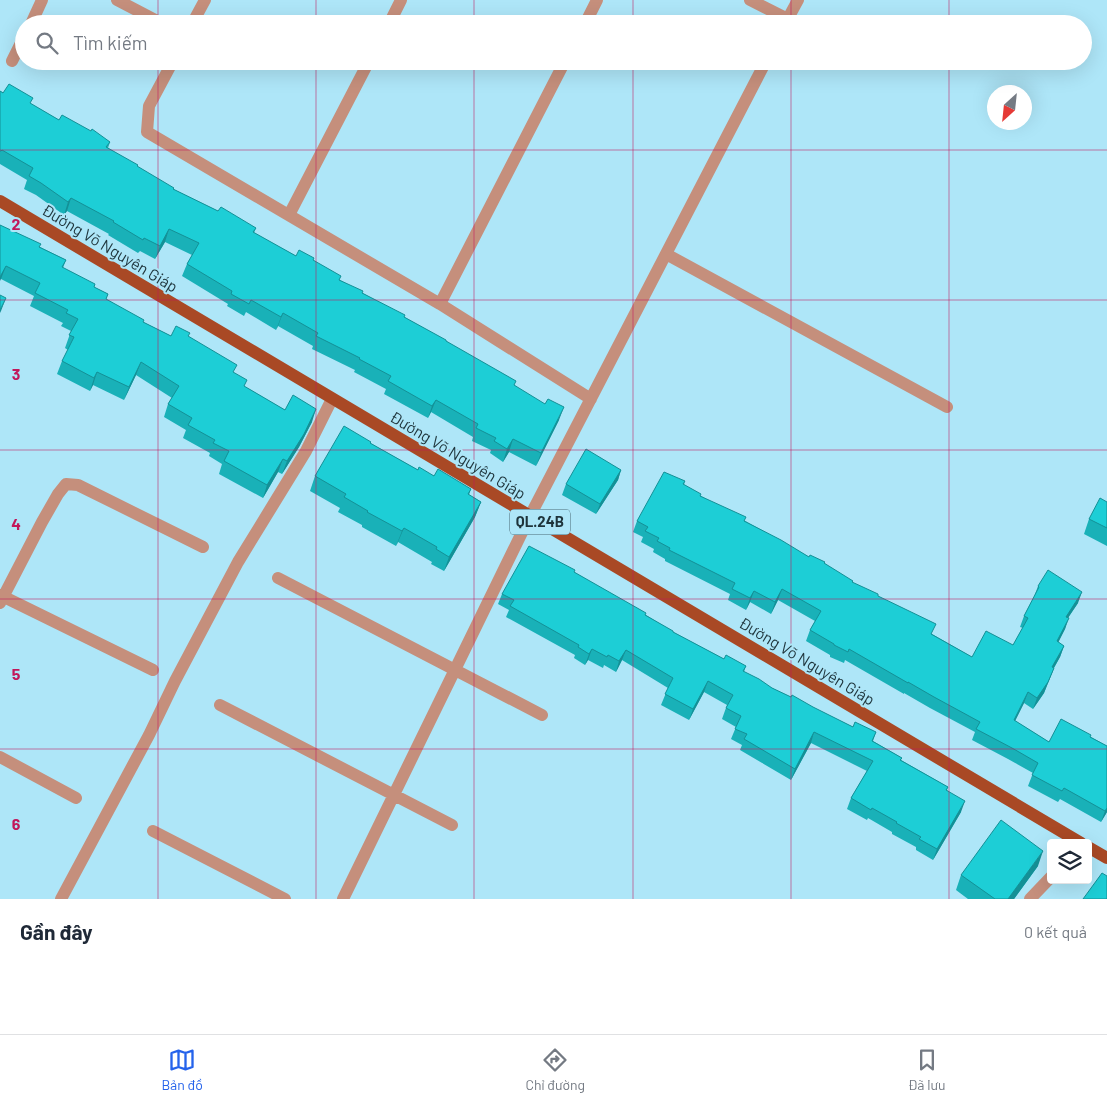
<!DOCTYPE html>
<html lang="vi">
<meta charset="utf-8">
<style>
:root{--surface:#fff;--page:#f6f6f7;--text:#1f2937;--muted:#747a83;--line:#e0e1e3;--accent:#2563eb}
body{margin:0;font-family:Barlow,sans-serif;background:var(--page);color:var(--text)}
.controls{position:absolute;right:15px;bottom:15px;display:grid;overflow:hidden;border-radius:5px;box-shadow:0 5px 20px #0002}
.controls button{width:45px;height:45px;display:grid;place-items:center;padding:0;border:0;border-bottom:1px solid var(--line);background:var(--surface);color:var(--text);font:25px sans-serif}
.compass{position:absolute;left:987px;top:85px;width:45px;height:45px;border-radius:50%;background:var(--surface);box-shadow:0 5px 20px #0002;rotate:207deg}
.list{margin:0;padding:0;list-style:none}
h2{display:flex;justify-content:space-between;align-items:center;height:65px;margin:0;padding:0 20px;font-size:21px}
h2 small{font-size:16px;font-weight:400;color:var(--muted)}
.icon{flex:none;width:28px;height:28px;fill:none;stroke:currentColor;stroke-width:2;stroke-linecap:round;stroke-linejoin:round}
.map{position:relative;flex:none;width:1107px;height:899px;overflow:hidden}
.search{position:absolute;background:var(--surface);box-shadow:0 5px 20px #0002;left:15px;right:15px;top:15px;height:55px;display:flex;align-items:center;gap:12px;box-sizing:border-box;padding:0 18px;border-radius:28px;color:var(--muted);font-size:19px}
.sheet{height:135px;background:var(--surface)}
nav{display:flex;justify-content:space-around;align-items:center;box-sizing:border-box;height:70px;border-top:1px solid var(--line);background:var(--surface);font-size:14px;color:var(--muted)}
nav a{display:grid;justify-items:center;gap:2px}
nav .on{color:var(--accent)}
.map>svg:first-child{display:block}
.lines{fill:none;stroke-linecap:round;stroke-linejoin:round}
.street{stroke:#c58f7c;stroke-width:12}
.primary{stroke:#a94925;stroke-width:12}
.wall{fill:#19b1b8}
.shaded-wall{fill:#149096}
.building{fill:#1dced6;stroke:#149096}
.grid{fill:none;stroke:#c2185b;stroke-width:1;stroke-opacity:0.55}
.labels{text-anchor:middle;stroke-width:4;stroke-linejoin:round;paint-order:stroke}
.shield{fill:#aee6f8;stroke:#496974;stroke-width:1}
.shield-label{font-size:15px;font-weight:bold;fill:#1e343b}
.street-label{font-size:16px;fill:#1e343b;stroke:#aee6f8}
.grid-label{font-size:16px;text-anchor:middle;font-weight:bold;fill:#c2185b;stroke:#aee6f8;stroke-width:4;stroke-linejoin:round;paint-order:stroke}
</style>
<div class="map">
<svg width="1107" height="899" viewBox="0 0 1107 899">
<rect width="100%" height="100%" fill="#aee6f8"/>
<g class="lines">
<path class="street" d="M117,0L163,24
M750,0L788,19
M31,24L42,0
M192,24L205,0
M389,24L401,0
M585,24L597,0
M785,24L798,0
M12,61L24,37
M173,61L149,106L147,132L440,304L591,399
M289,215L369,61
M666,254L947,407
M440,304L565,61
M278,578L542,715
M0,595L153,670
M0,603L42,522L58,494L66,484L78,485L203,547
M220,705L452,825
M0,757L76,798
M153,831L285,899
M61,899L149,735L175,681L238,562L306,451L332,399
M343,899L530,516L766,61
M1030,899L1051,877"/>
<path class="primary" d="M0,201L1081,843
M1088,847L1107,858"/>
</g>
<path class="wall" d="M0,91L31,104L59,120L110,142L108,148L173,189L218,211L256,228L254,233L296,256L313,260L340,280L446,341L514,385L559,420L536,466L509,452L503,462L490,453L491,450L472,441L473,437L431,412L428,418L384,394L386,389L354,372L355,370L312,349L313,346L278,326L276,330L246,312L244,316L227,306L228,304L182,276L187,264L192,255L165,242L155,259L140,251L138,253L108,235L109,234L67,211L64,215L36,195L24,189L27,180L0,164Z
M0,225L40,247L66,260L63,268L94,287L108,294L106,299L143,322L171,336L189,337L234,373L245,387L285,410L312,422L299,447L282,474L278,472L263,498L219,474L222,464L209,456L210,453L183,438L186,430L164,417L168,404L172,398L136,375L124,400L93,385L90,391L57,374L62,361L68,350L65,348L71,331L61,326L63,323L30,306L34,296L1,279Z
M370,443L418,470L471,489L469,495L481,502L475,517L444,571L431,564L432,562L398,542L396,546L362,527V525L338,512L340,508L310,491L315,476Z
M621,470L618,480L596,514L562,495L566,484Z
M685,481L684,485L701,496L809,557L824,563L853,583L878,596L932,634L972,657L1013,645L1023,628L1020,627L1024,616L1034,597L1038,586L1078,603L1068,618L1065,629L1058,642L1064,646L1060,657L1054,668L1044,693L1033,709L1024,703L1015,721L1049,742L1091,737L1107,746V812L1101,822L1060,799L1058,802L1028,786L1033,773L1008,759L972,740L975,732L930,708L904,693V694L845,660L844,663L830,657V655L806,641L810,630L815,621L778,600L771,614L750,602L746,610L728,600L730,594L665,561V559L653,552L654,549L641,542L643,537L633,532L637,521Z
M1107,502V546L1084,534L1089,519Z
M574,572L646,615L673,632L724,659L746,666L744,672L772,688L853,727L876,732L873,741L902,758L901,760L948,787L947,790L961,812L933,860L916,850V847L892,834V832L868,818L867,820L847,809L851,798L867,771L811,743L791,780L740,750L742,745L731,739L736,727L722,719L727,705L704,692L689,720L661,705L668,688L622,660L616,672L604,665L603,668L588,660L585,665L574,658L575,655L506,617L509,610L498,604L502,594Z
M1038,866L1014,899H968L956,890L961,875Z"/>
<path class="shaded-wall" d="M71,198L67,211L64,215L68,202Z
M169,229L165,242L155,259L160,246Z
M6,266L1,279L0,281V277Z
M6,298L1,311L0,313V310Z
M283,313L278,326L276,330L281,317Z
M141,362L136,375L124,400L129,387Z
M97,372L93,385L90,391L94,378Z
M436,400L431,412L428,418L432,406Z
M564,407L559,420L536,466L541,453Z
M316,409L312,422L299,447L282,474L287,461Z
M513,439L509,452L503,462L507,449Z
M283,459L278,472L263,498L267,485Z
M621,470L618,480L596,514L600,504Z
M481,502L475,517L444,571L449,557Z
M404,528L398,542L396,546L402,531Z
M782,589L778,600L771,614L775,602Z
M754,591L750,602L746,610L750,598Z
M1082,592L1078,603L1061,628L1066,617Z
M1069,618L1065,629L1053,653L1057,641Z
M1064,646L1060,657L1048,678L1052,667Z
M592,649L588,660L585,665L589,654Z
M626,650L622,660L616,672L619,661Z
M1054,668L1044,693L1033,709L1037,698Z
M708,681L704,692L689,720L693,709Z
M1028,692L1024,703L1010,731L1014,720Z
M814,732L811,743L791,780L795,769Z
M965,801L961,812L933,860L937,849Z
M1107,808V812L1101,822L1105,811Z
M1043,851L1038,866L1014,899H1008Z"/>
<path class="building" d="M9,84L33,98L30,103L59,120L62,115L91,131L92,129L110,142L106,147L138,165L137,166L174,188L173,189L218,211L221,207L256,228L253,232L296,256L299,250L314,258L313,260L341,276L339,280L363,291L362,293L405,315L404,317L446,340V341L516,381L514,385L545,404L548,399L564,407L541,453L513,439L507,449L494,441L496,438L476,428L478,424L436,400L432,406L388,381L391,376L359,359L360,358L316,336L318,333L283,313L281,317L251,300L249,304L231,294L232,291L187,264L199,243L169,229L160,246L144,238L143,240L113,222L114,221L71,198L68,202L41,183L29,176L33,168L2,150L1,151H0V91L3,93Z
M0,225L41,244L39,247L66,260L62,267L95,284L94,287L108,294L106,299L144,320L143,322L171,336L176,326L190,333L188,336L237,365L233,372L247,380L244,386L285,410L293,395L316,409L304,434L287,461L283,459L267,485L224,461L229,451L213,443L215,440L188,425L192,418L168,404L179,386L141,362L129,387L97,372L94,378L62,361L74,337L69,335L78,319L66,313L68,310L35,293L40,283L6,266L0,277Z
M0,295L6,298L0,310Z
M344,426L371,442L370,443L418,470L419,467L434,476L438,469L471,489L468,494L481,502L449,557L436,549L437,547L404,528L402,531L367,512L368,511L344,497L346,494L315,476Z
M586,449L621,470L600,504L566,484Z
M664,472L685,481L683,484L701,494L700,496L746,517L744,521L781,540L809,557L810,555L825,562L824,563L853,581L852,582L878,594V596L936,624L931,634L972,657L986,631L1013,645L1028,618L1024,616L1039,587L1038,586L1048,570L1082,592L1066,617L1069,618L1057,641L1064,646L1052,667L1054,668L1048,682L1037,698L1028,692L1014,720L1049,742L1061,719L1091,735L1090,737L1107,746V808L1105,811L1064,788L1062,791L1032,775L1038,763L1012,748L976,729L980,722L934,697L908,682V683L849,649L848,652L834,645V644L810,630L821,611L782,589L775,602L754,591L750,598L732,589L735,583L669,550L670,548L657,541L659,538L645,531L648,527L637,521Z
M1100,498L1107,502V528L1089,519Z
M529,546L575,570L574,572L646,613L645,615L673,631V632L724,659L726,655L746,666L743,671L759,679L772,688L791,697L792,695L813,707L853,727L855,722L876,732L872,741L902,758L900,760L948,787L946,790L965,801L937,849L919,839L921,837L896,823L897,822L872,808L871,810L851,798L873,761L814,732L795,769L744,739L747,734L735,729L741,716L726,708L733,695L708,681L693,709L665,694L673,678L626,650L619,661L608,655L607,657L592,649L589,654L578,647L579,645L510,606L514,600L502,594Z
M1001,820L1043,851L1008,899H995L961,875Z
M1102,873L1107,876V899H1083Z"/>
<path class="grid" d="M158,0V24M316,0V24M474,0V24M633,0V24M791,0V24M949,0V24M158,61V899M316,61V899M474,61V899M633,61V899M791,61V899M949,61V899M0,150H1107M0,300H1107M0,450H1107M0,599H1107M0,749H1107"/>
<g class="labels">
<rect class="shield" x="510" y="509.5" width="60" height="25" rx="4"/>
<g class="shield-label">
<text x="540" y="527">QL.24B</text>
</g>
<g class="street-label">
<text transform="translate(110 248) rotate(31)" y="6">Đường Võ Nguyên Giáp</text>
<text transform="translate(458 455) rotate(31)" y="6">Đường Võ Nguyên Giáp</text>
<text transform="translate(807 661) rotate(31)" y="6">Đường Võ Nguyên Giáp</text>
</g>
</g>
<g class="grid-label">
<text x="16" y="230">2</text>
<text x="16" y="380">3</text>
<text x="16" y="530">4</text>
<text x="16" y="680">5</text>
<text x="16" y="830">6</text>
</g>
</svg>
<div class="controls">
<button><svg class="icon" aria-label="layers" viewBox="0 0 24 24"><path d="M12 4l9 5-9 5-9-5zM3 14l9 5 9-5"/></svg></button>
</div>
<svg class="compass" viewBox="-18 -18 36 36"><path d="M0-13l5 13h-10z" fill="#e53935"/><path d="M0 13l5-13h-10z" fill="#747a83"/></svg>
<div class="search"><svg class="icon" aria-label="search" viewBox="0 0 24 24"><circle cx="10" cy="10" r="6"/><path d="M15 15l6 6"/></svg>Tìm kiếm</div>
</div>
<section class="sheet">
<h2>Gần đây<small>0 kết quả</small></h2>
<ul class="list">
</ul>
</section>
<nav>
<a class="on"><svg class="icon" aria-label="map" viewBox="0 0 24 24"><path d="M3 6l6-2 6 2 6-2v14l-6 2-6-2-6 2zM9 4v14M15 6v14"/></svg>Bản đồ</a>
<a><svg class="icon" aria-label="directions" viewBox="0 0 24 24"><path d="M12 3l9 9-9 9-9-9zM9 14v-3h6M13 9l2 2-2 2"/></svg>Chỉ đường</a>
<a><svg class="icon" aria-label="saved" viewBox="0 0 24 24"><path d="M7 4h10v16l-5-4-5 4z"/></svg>Đã lưu</a>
</nav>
